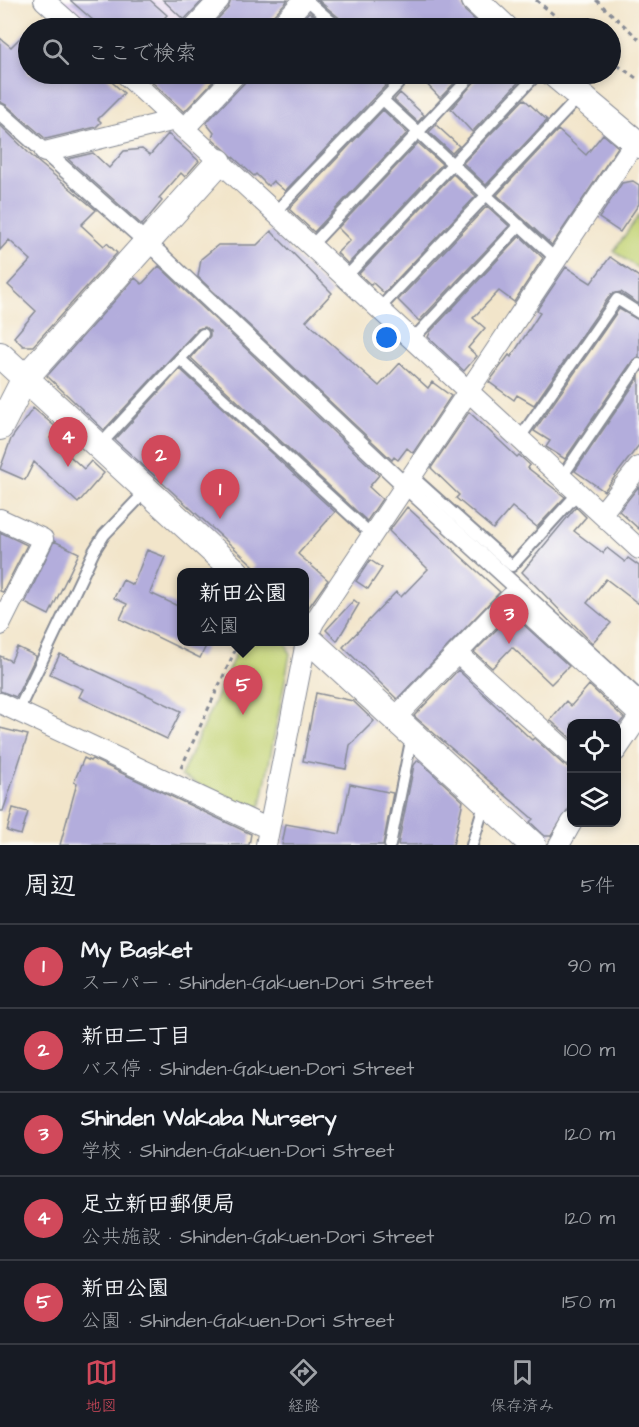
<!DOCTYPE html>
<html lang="ja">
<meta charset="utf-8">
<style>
:root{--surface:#171b24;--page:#20242c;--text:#f1f3f6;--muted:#9ea1a6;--line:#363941;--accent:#d1495b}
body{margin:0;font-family:"Architects Daughter","Klee One",sans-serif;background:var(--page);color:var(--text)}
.controls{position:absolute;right:18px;bottom:18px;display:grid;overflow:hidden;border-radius:12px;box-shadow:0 3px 9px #0003}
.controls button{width:54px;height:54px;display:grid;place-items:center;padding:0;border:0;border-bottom:2px solid var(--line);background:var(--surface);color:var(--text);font:30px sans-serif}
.you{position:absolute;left:387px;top:338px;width:21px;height:21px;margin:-15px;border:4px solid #fff;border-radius:50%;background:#1a73e8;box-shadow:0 0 0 9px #1a73e833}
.badge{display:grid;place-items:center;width:39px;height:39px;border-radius:50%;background:var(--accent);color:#fff;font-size:20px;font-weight:700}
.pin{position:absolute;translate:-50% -50px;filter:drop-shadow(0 2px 3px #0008)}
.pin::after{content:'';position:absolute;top:32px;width:21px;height:18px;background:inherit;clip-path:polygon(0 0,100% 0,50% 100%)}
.popup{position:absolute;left:177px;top:568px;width:132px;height:78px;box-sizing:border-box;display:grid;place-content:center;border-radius:12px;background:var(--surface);filter:drop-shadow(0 2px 4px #0005);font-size:20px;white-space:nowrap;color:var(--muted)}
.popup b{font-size:22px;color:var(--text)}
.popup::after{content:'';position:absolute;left:50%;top:100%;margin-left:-12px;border:12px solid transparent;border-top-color:var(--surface)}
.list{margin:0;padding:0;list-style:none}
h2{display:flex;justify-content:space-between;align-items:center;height:78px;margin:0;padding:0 24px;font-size:26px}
h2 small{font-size:20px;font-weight:400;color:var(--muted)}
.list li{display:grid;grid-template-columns:39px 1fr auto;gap:18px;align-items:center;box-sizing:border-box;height:84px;padding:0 24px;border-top:2px solid var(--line)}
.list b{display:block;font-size:22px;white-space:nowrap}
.list p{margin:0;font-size:20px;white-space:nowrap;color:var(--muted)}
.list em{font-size:20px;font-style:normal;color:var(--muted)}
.icon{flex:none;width:33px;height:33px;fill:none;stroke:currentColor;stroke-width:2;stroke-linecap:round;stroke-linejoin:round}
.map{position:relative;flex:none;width:639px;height:845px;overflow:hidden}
.search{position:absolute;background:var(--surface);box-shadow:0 3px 9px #0003;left:18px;right:18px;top:18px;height:66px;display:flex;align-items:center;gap:15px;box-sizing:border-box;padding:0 21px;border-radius:33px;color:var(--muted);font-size:22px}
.sheet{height:498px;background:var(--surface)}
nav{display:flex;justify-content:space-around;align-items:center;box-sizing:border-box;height:84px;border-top:2px solid var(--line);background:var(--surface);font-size:16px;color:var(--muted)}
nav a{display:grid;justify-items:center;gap:3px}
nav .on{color:var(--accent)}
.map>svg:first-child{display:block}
.built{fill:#e5d3f1}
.green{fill:#c3d375;stroke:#6f816a;stroke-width:1.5}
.building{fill:#b3addc}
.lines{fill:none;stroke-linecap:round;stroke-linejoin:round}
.service-casing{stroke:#868a94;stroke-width:14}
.pedestrian-casing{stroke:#868a94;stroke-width:18}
.minor-casing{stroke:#868a94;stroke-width:22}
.tertiary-casing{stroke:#868a94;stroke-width:28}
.path{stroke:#868a94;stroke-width:3;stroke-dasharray:4.5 4.5;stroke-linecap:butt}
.service{stroke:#fff;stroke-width:10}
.pedestrian{stroke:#fff;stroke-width:15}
.minor{stroke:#fff;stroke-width:20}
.tertiary{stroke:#fff;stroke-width:26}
</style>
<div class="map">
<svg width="639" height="845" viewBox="0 0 639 845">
<rect width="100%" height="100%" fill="#fdfcf7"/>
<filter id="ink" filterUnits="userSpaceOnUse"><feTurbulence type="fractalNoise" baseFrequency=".0167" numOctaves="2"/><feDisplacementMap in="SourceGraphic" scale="12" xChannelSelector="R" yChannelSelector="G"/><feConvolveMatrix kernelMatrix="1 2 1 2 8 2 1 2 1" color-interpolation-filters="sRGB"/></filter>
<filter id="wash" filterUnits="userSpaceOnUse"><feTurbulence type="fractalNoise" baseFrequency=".008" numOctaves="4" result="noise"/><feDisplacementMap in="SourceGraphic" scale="24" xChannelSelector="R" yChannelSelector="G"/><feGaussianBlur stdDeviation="1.35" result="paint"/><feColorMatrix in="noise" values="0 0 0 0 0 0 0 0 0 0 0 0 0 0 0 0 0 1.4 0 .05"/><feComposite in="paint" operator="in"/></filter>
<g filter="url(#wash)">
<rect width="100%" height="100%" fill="#f2e5ca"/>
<path class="built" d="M61,0H211L184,28H91Z"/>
<path class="green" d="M639,215V269L614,251Z
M241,642H286L290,654L261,805L250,810L181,776Z"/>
<g id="blocks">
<path class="building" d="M70,0H150L167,15L155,28H102Z
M163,0H203L184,20Z
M231,0H288L269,20L266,28H209L228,8Z
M318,0H460L465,11L484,28H346L344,22Z
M309,12L328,28H294Z
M28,30V74H103L124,93L98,119L101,122L96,127L46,139L6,105L0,102V38L11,47Z
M160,74H220L184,112L152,82Z
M248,74H378L388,83L285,191L273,181L268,186L256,174L254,176L212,138L214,133L206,123L245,82Z
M417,74H463L440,98Z
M481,74H526L472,132L451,109Z
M400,93L424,115L418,122L394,100Z
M524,99L547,120L486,185L463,163Z
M383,110L407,133L314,232L289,209Z
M0,125L37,161L96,210L81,225L104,246L107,243L117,253L33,346H23L14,337L36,311L8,285L31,260L9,240L0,250Z
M436,125L459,146L452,153L429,132Z
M558,130L586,155L603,134L618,147L552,245L497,195Z
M168,134L199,161L185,177L181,173L159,198L162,201L142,225L68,159L93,153L109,168L124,151L142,149L150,155Z
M418,143L442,164L348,264L337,253L350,240L338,228Z
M453,174L476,196L384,293L373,283L371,285L359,274Z
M633,181L639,185V204L620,232L599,218L622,183Z
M487,206L509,226L419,321L398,300Z
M271,231L332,293L306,321L379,386L400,363L428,388L432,382L451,396L413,453L407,448L398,460L394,457L392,460L198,277L201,259L218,245H257Z
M520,236L543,258L514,302L499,291L473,318L485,328L468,348L477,356L464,371L428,337L431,331Z
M610,257L639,277V304L621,292L611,294L534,405L517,395L514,400L489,382L509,355L511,357L540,313L537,310L566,267L591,283Z
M159,266L379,475L369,487L382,499L367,521L191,358L210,336V331L205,327L198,329L104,430L47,376L135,278L142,284Z
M619,309L639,320V357L633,360L565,459L546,447L550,441L534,431Z
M180,369L335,512L298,554L328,580L304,614V573H251L254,566L115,440Z
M639,377V445L604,491L575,471Z
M33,408L58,429L50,438L84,469L91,461L104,473L78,503L34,462L25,480L0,469L11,439Z
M469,412L517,457L519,455L530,465L528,468L565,497L537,527L512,507L493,529L456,498L459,495L431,468Z
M639,486V529L619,511Z
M407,507L500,592L397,699L343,647L396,592L401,597L428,569L389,531Z
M576,507L586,517L574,531L603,553L607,548L625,562L628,558L639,566V604L606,579L587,603L611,623L592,643L522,572Z
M0,532L27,545L3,592L0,591Z
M54,541L79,553L49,615L25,603Z
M147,550L165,557L150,593L182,608V642H208L200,658L120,619L127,604L114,598L123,580L133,585Z
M370,560L382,568L368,589L356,581Z
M354,600L359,604L337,641L326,630Z
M512,614L569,666L551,684L512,647L492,668L474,652Z
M17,647L36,656L16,697L0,691V656L11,661Z
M60,654L181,711L167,739L79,697L83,689L50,674Z
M458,670L532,740L534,738L564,765L572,768V804L551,836H545L530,822L533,819L414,716Z
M589,685L624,718L620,723H572V739L550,720L566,701L571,706Z
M316,693L353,701L374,721L350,745L346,769L303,761Z
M0,728L28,735L3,811H0Z
M84,758L90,761L92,759L251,834L249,845H60L77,783L74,782Z
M418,760L463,801L453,845H398L414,765Z
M350,784L393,793L383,845H282L286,824L340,834Z
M13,808L28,812L21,835L7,831Z"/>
</g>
</g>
<g filter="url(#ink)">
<use href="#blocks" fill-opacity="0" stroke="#868a94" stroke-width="1.5"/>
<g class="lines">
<defs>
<path id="service" d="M307,0L339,28
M383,100L557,260
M275,212L399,83L389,74
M310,247L473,74
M345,278L537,74
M379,309L580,96
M412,340L520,225
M180,359L373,536
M519,439L617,299L639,313
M99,446L203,334
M413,477L512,566L578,493
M561,478L639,364
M18,711L94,551L104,535L147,490
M390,845L412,736
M472,845L485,802"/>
<path id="pedestrian" d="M0,112L159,253L399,480L639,699"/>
<path id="minor" d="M44,0L75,28
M193,28L219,0
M278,28L304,0
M125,74L639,549
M184,129L236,74
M45,152L175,120
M601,514L639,467
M0,519L43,539L0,625
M457,653L572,756
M0,703L269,829
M395,718L511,597L639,715
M616,751L639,717
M266,845L307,637L314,622L635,142
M559,845L572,822"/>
<path id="tertiary" d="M475,0L505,28
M554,74L639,145
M0,355L236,572
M0,427L25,378L219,162
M304,635L533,845"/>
</defs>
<use href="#service" class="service-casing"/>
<use href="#pedestrian" class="pedestrian-casing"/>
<use href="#minor" class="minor-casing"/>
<use href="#tertiary" class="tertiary-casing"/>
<path class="path" d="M536,0L570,28
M596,0L639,39
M610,60L639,80
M181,768L239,642"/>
<use href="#service" class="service"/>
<use href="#pedestrian" class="pedestrian"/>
<use href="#minor" class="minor"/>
<use href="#tertiary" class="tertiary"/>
</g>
</g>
</svg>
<div class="controls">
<button><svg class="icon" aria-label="locate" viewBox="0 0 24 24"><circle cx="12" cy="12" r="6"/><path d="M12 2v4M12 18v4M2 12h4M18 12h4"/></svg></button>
<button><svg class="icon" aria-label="layers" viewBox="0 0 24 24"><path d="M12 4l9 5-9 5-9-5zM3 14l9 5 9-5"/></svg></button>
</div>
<div class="you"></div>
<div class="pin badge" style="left:220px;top:519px">1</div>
<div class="pin badge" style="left:161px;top:485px">2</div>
<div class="pin badge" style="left:509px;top:644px">3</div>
<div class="pin badge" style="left:68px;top:467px">4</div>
<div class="pin badge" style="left:243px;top:715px">5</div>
<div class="popup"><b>新田公園</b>公園</div>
<div class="search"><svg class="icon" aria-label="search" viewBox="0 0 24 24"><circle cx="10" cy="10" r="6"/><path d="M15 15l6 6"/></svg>ここで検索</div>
</div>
<section class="sheet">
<h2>周辺<small>5件</small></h2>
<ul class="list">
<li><span class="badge">1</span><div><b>My Basket</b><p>スーパー · Shinden-Gakuen-Dori Street</p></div><em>90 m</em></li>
<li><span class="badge">2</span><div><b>新田二丁目</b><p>バス停 · Shinden-Gakuen-Dori Street</p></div><em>100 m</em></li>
<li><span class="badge">3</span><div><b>Shinden Wakaba Nursery</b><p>学校 · Shinden-Gakuen-Dori Street</p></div><em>120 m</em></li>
<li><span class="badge">4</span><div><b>足立新田郵便局</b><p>公共施設 · Shinden-Gakuen-Dori Street</p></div><em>120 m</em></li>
<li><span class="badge">5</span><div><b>新田公園</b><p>公園 · Shinden-Gakuen-Dori Street</p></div><em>150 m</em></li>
</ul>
</section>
<nav>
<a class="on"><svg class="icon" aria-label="map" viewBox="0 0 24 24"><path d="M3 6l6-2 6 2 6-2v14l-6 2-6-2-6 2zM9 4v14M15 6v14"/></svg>地図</a>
<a><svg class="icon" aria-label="directions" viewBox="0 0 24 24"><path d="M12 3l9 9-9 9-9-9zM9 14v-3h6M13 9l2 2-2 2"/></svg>経路</a>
<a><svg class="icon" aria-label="saved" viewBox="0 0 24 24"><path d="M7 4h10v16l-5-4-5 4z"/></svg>保存済み</a>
</nav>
